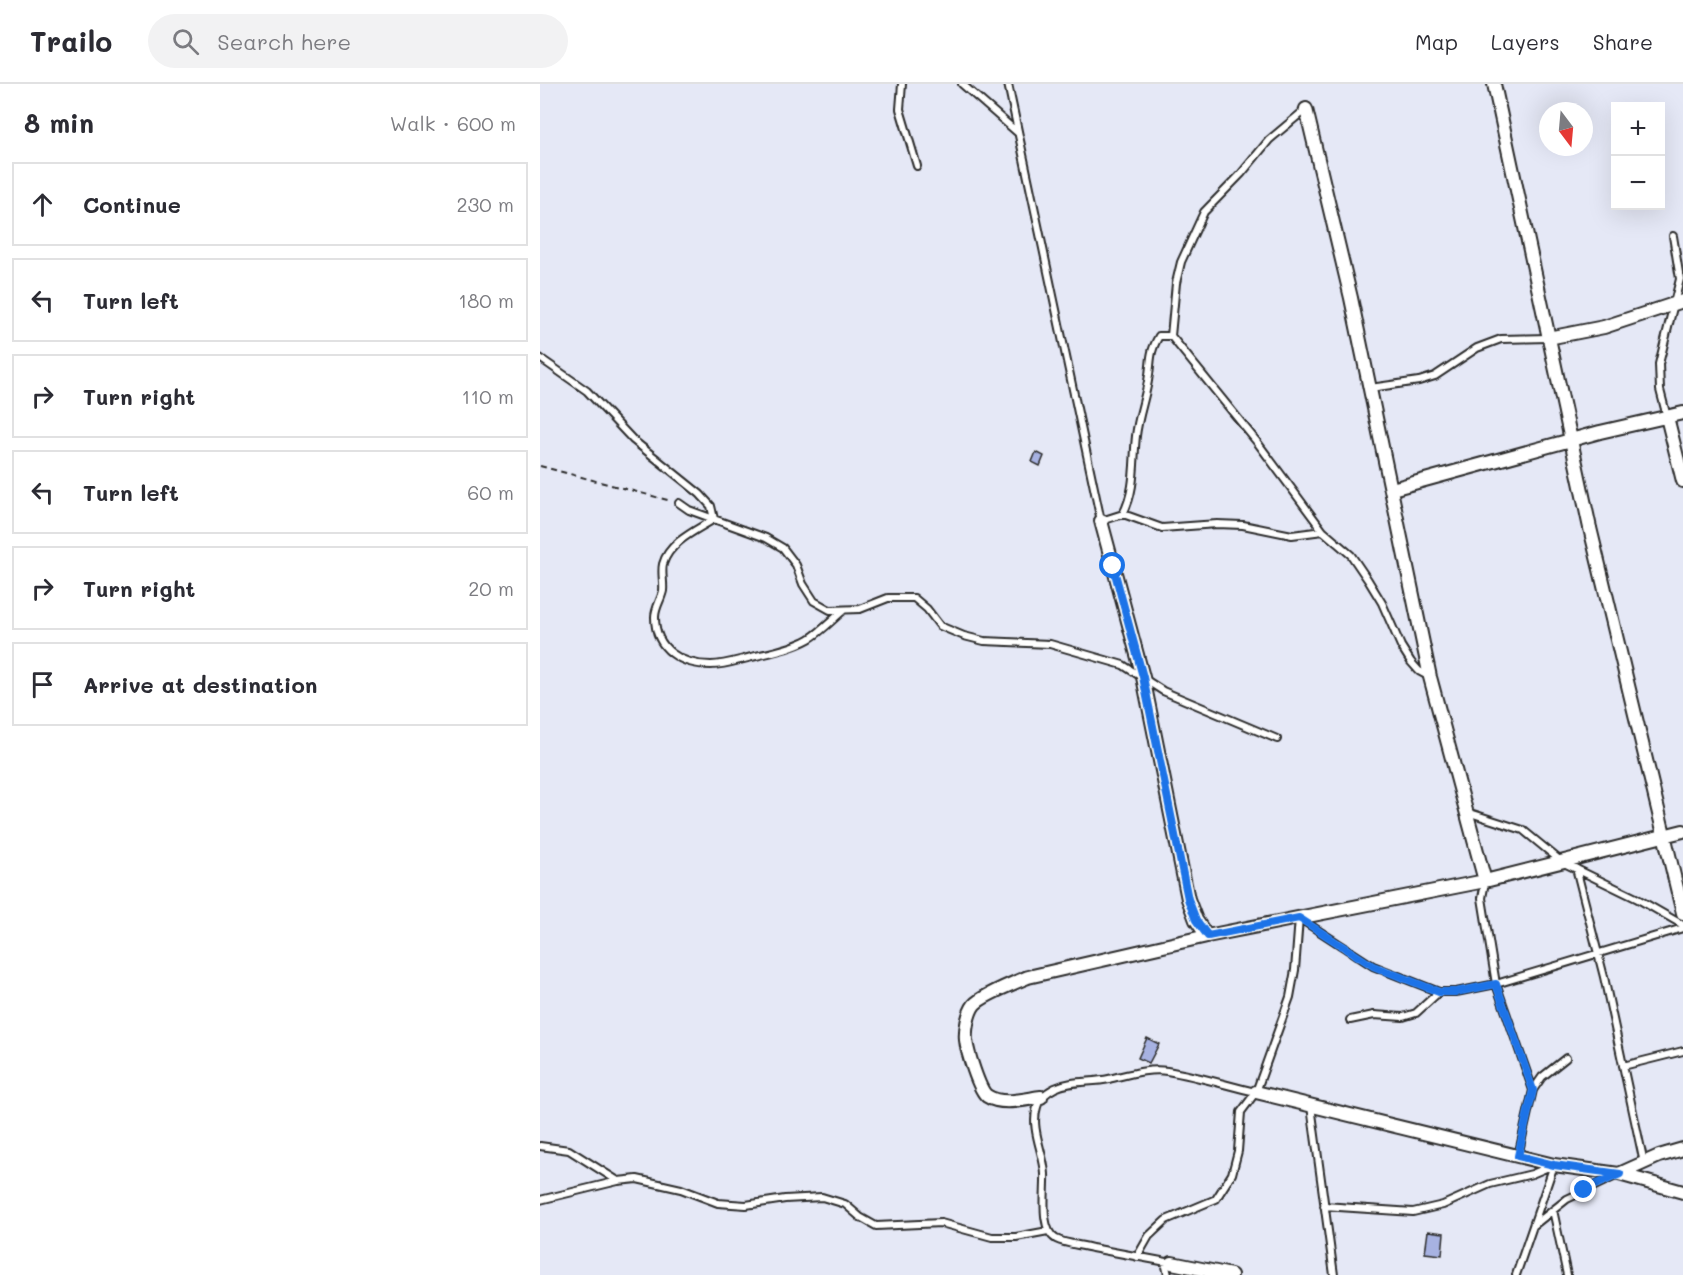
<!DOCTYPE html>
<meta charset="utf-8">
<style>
:root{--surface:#fff;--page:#f2f2f3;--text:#2b2b33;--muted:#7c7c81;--line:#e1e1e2}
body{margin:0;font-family:Mali,sans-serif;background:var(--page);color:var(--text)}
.controls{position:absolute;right:18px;top:18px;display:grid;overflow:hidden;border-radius:0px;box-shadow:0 6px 24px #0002}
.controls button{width:54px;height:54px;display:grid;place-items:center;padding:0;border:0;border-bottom:2px solid var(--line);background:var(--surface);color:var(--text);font:30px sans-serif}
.compass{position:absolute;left:999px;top:18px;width:54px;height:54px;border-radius:50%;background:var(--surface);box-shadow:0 6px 24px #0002;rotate:164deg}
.stop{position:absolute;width:18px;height:18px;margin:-14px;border:4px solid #1a73e8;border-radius:50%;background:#fff}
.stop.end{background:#1a73e8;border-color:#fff;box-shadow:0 2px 6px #0008}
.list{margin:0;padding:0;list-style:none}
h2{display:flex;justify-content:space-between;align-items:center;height:78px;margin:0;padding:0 24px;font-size:26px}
h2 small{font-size:20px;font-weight:400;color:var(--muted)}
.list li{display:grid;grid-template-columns:39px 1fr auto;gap:18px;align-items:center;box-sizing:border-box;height:84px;margin:0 12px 12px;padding:0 12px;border:2px solid var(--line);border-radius:0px}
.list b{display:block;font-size:22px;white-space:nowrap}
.list em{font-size:20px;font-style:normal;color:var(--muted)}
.icon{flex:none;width:33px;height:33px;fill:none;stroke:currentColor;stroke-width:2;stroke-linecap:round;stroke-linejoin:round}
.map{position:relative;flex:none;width:1143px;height:1191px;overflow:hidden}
header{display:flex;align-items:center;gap:36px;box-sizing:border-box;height:84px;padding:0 30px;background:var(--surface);border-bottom:2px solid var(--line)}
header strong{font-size:28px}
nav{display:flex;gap:33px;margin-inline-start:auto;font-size:21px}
.search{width:420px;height:54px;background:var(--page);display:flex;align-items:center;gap:15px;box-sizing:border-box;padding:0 21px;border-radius:33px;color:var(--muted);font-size:22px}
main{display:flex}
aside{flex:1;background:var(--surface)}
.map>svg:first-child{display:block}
.building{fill:#a7b2e2;stroke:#2b2b2b;stroke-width:1.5}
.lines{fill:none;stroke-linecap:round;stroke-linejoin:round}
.lane-casing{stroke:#2b2b2b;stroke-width:10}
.street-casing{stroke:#2b2b2b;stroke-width:16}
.path{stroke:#2b2b2b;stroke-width:2;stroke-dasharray:6 4.5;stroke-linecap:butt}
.lane{stroke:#fff;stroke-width:6}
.street{stroke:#fff;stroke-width:12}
.route{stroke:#1a73e8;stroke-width:8}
</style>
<header>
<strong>Trailo</strong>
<div class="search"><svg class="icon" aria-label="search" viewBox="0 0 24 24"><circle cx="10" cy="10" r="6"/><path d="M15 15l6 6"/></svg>Search here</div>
<nav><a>Map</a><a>Layers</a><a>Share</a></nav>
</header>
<main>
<aside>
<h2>8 min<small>Walk · 600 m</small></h2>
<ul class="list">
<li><svg class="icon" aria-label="ahead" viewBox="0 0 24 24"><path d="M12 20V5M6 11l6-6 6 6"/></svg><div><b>Continue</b></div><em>230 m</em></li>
<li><svg class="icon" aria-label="left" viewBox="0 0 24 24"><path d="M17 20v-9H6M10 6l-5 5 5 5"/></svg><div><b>Turn left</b></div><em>180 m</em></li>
<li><svg class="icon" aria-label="right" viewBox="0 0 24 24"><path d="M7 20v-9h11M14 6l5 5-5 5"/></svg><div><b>Turn right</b></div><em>110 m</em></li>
<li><svg class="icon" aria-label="left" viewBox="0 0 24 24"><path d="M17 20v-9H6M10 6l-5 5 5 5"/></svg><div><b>Turn left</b></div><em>60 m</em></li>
<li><svg class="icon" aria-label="right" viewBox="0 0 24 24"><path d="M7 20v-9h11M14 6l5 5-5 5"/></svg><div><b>Turn right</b></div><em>20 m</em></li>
<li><svg class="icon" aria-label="arrive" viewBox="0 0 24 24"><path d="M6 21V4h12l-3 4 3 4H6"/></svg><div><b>Arrive at destination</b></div></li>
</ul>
</aside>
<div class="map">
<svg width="1143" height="1191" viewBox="0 0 1143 1191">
<rect width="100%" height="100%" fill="#e5e8f6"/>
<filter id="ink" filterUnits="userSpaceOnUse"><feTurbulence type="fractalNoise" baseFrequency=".0167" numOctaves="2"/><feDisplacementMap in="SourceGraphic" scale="12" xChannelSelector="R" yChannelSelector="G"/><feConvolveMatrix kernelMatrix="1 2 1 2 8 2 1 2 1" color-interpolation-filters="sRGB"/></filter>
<g filter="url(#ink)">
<path class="building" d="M496,368L504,372L500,382L492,378Z
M607,954L619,960L609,979L598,974Z
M888,1147L904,1149L902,1171L885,1169Z"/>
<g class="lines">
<defs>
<path id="lane" d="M362,0L360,25L377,82
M422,0L478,49
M468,0L561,437L583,430C596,405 593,379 596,352C598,333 605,315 608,297C612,276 608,271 619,252H631L717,358L783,447L811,471L828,496L842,519L861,562L871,578L879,587L890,593
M631,252L636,199L641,178L664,128L701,90L729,56L766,25
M0,274L47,307L93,356L160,410L171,422L174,435C157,446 129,458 123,480C121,488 124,498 123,507C121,516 115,524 115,533C115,566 142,581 171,581C185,581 202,575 216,572C233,568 253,564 269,555C281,548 293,535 304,526
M830,304L879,297L895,292L937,264L961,255L1008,254
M1127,333L1120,306L1119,280L1140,195L1133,152
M139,419L149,426L226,454L243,464L256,481L263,500L274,517L290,526L320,525L348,514H374L387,525L400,542L424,552L444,557L510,560L583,581L623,607L737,655
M583,430L622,444L677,440L703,441L752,451L783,447
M927,728L983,746L1022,778L1096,814L1143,841
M1036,784L1064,893L1104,1079
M945,798L942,814L956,900L1143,844
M759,834L833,882L899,908H916L956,900L993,1006
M810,936L834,931L863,933L876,929L899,908
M1083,982L1143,967
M771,1022L794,1191
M0,1062L29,1066L78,1097L97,1095L141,1105L178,1119L206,1121L245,1115L282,1113L305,1120L320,1133L336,1142L401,1139L452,1153H476L508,1147
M978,1072L993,1006L1002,993L1026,974
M0,1116L78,1097
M784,1122L873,1128L903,1121L950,1100L992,1090L1011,1082
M1013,1126L1027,1191
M993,1142L1027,1115L1076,1092
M597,1173L609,1152L626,1136L676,1115L692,1090L698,1067L701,1028L716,1008L750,913L755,886L759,834
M625,1178L628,1191
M632,1179C605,1174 578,1169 552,1164C541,1161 526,1160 516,1155C499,1145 506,1107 505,1090C504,1069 490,1045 497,1023C499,1014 507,1008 515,1004C531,996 551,999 569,995C587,991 608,984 627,987C657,992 686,1001 715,1008
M976,1191L1014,1081"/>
<path id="street" d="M954,0L1050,444L1143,829
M766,25L811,214L890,593L945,797
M1008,254L1064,243L1143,217
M1127,333L1143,397
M852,405L1060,348L1143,329
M561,437L603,593L648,815L656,836L667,852
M716,1008L1014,1081L1079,1090L1143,1108
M501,1013C485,1015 462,1022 447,1012C439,1006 427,967 426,956C425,946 428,929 434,921C441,912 476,898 488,893L667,852L945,797L1143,747
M1079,1090L1119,1072L1143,1065
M632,1179L691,1191"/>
</defs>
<use href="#lane" class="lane-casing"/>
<use href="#street" class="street-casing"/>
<path class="path" d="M0,382L131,417"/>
<use href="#lane" class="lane"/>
<use href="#street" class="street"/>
</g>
</g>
<g class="lines" filter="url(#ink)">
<path class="route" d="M573,482L603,593L648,815L656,836L668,852L759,834L833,882L899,908H916L956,900L993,1006L978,1072L1014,1081L1080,1090L1044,1106"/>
</g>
</svg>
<div class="controls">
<button>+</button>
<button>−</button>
</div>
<svg class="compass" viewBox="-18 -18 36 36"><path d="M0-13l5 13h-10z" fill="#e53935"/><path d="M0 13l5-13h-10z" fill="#7c7c81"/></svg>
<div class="stop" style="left:573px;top:482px"></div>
<div class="stop end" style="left:1044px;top:1106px"></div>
</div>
</main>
